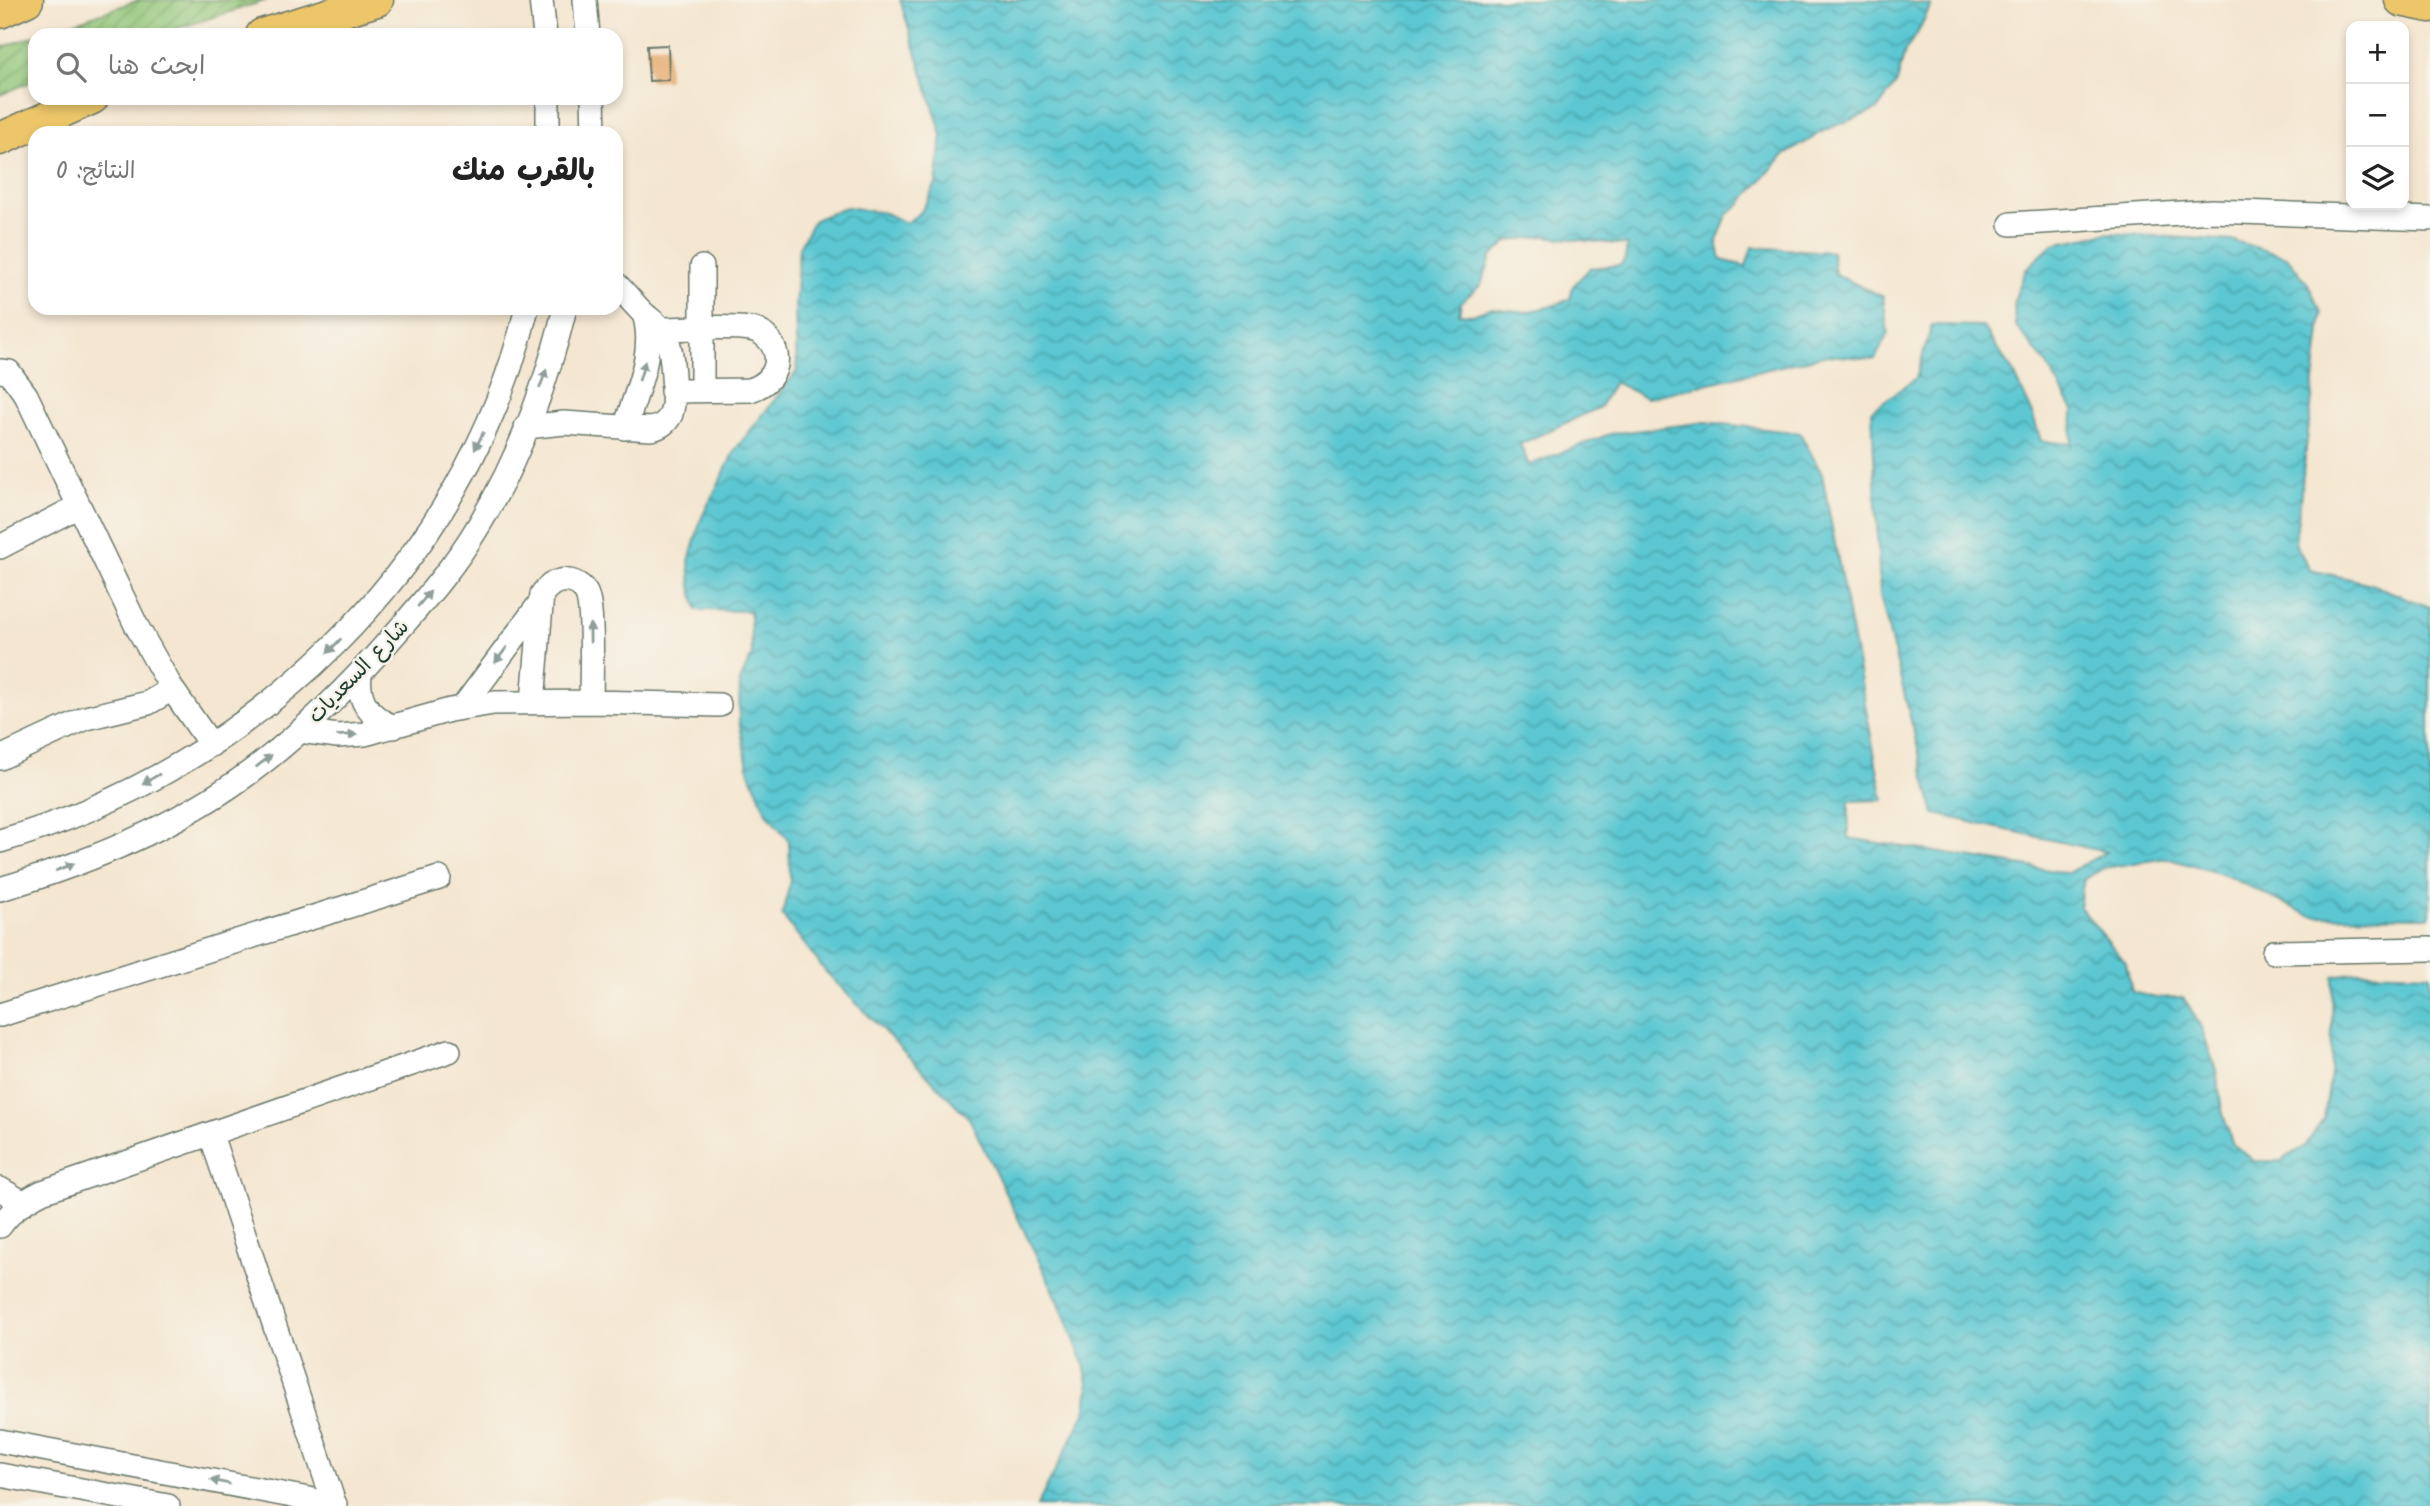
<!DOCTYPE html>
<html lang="ar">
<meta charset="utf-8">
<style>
:root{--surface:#fff;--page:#f2f2f2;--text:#222;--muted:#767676;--line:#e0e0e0}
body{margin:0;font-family:Kalam,"Playpen Sans Arabic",sans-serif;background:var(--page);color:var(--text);direction:rtl}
.controls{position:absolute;right:21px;top:21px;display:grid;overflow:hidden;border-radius:14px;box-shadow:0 4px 10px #0003}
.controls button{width:63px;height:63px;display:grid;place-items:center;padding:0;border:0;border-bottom:2px solid var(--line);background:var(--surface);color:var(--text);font:35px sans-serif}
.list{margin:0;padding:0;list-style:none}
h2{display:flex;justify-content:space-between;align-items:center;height:91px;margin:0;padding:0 28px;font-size:30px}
h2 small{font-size:23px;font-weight:400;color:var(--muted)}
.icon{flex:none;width:38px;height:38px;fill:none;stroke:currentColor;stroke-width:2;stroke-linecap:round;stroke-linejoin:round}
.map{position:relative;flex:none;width:2430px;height:1506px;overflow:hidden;direction:ltr}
.search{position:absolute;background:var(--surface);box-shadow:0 4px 10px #0003;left:28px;top:28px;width:595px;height:77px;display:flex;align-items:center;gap:18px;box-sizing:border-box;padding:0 24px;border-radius:21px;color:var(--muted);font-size:26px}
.panel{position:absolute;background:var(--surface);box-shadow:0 4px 10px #0003;left:28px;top:126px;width:595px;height:189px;border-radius:21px;direction:rtl}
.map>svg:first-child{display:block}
.garden{fill:url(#garden-furrows);stroke:#578156;stroke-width:2}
.water{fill:url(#water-waves);stroke:#3d8283;stroke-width:2;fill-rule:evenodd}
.building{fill:#e4a96a}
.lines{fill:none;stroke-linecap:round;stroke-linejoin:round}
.minor-casing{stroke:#6a786b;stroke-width:26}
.highway-casing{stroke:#6a786b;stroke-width:35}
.minor{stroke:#fff;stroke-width:23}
.highway{stroke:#ecc669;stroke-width:32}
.oneway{fill:#8f9e9a}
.labels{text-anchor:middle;stroke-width:5;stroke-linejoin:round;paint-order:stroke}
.street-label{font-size:21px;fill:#1f3d34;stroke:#f7f3e8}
</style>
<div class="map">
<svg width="2430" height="1506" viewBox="0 0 2430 1506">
<defs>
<pattern id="garden-furrows" width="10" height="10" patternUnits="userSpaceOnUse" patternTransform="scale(1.75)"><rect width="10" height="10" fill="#8fc577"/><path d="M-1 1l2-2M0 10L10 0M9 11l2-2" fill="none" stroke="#74a162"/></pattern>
<pattern id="water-waves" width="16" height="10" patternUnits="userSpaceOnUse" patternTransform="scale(1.75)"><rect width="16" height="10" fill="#5bc7d2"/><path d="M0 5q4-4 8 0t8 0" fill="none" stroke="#4ba3ab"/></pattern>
</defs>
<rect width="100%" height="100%" fill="#f7f3e8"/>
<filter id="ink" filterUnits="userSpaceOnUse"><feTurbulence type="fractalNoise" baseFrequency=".0143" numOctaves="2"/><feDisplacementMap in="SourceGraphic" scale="14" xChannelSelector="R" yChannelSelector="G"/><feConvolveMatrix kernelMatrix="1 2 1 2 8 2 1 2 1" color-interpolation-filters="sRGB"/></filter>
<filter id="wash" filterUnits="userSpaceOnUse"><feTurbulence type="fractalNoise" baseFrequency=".00686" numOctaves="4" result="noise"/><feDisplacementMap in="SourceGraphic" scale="28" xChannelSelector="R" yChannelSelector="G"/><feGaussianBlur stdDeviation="1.57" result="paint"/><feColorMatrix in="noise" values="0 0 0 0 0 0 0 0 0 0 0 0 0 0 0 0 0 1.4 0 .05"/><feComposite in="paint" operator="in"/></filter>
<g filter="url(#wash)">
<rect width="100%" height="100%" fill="#f4e6d0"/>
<path class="garden" d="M139,0H267L157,35H38Z
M35,36V80L0,95V48Z"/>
<path class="water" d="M900,0H1898L1931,5L1917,34L1905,51L1897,82L1877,110L1827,129L1782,157L1741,203L1727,215L1717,241L1721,260L1746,266L1752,247L1832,252L1835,274L1883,297L1888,333L1875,359L1827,355L1647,398L1614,382L1600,407L1520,444L1529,465L1610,434L1706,422L1800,433L1822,474L1883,800L1849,801L1848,838L2068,873L2106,852L1934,814L1880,595L1872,410L1916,378L1932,325L1982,326L2014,373L2031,410L2041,441L2072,444L2073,410L2047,365L2015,325L2014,301L2026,269L2053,244L2108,233L2235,241L2287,257L2308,284L2322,313L2295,543L2310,570L2368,583L2430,607V917L2310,916L2225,875L2166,858L2104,868L2084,879L2079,906L2126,963L2132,992L2156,998L2183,997L2201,1027L2216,1070L2222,1110L2232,1143L2254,1161H2281L2305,1146L2324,1118L2331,1073L2333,976L2358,972L2430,974V1506H1037L1085,1413L1089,1387L1084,1364L1058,1300L969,1118L826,972L782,915L790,883L789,841L767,813L749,771L739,721L740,681L752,655L750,611L697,610L691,586L689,561L701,519L735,450L797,371L795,306L799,247L814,220L846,207L885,213L906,223L921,212L936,184L942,135ZM1543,236L1627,245L1625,259L1621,265L1590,268L1573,286L1570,299L1552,306L1526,312L1490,308L1473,315L1459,314L1461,302L1481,285L1491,257L1508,241Z"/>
<g id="blocks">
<path class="building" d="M668,45L669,80L649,81L647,46Z"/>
</g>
</g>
<g filter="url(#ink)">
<use href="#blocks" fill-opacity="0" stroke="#6a786b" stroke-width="2"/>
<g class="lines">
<defs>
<path id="minor" d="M541,0L545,35
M585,0L588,35
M593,98L594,133
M548,133V98
M2011,224L2212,211L2430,219
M702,267V390
M662,329C687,329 726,325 750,329C766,331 779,348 776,365C773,378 763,386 750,390L672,391
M0,371L9,372L26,395L136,625L172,689L211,745
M526,427L564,423L650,429C659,428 667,423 671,414C676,400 673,347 665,334C659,324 650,320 642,312C633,303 625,293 616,284
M625,428C636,391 656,352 644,314
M0,547L79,506
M360,675C357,700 370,718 394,727
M533,702L542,594C549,585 557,579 569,581C576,582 583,587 586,593C594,607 591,681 591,702
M463,707L540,603
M300,731L338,736L365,734L450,710L494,703L591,702L719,705
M0,758L86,718L148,703L172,689
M0,841C251,770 466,565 527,308
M0,889C92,862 186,823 262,763C311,725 354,681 395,634C425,600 456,564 479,525C519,459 547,382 565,308
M2274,952L2430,949
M0,1015L439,878
M211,1135L335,1506
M0,1189L22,1202
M0,1226C12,1210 24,1201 42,1192L449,1051
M0,1441L335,1504
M0,1475L168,1506"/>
<path id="highway" d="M2401,0L2430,6
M0,12L27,0
M262,35L377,0
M0,139L92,98"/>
</defs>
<use href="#minor" class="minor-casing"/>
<use href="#highway" class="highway-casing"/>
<use href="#minor" class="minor"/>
<use href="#highway" class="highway"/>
</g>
<defs><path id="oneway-solid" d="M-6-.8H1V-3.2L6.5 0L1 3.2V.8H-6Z" transform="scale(1.75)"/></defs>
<g class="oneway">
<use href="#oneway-solid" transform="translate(642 371) rotate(-73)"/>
<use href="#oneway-solid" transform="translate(543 379) rotate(-70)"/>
<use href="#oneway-solid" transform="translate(479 441) rotate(116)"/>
<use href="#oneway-solid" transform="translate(424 599) rotate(-50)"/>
<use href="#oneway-solid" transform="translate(590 633) rotate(-91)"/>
<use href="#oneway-solid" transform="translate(334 646) rotate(134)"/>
<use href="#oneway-solid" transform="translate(501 655) rotate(127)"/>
<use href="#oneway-solid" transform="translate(347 735) rotate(-3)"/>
<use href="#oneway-solid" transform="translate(264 761) rotate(-38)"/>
<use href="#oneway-solid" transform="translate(151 779) rotate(150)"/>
<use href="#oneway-solid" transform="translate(65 867) rotate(-22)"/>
<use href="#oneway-solid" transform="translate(220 1482) rotate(-169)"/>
</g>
</g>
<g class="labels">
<g class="street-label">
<text transform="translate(358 671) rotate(-46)" y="7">شارع السعديات</text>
</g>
</g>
</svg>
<div class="controls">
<button>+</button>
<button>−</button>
<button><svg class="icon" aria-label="layers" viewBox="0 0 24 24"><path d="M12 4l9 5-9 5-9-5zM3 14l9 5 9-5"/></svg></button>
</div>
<div class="search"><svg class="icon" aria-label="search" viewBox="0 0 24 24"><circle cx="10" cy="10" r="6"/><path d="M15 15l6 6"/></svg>ابحث هنا</div>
<section class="panel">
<h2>بالقرب منك<small>النتائج: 0</small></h2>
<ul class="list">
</ul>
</section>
</div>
